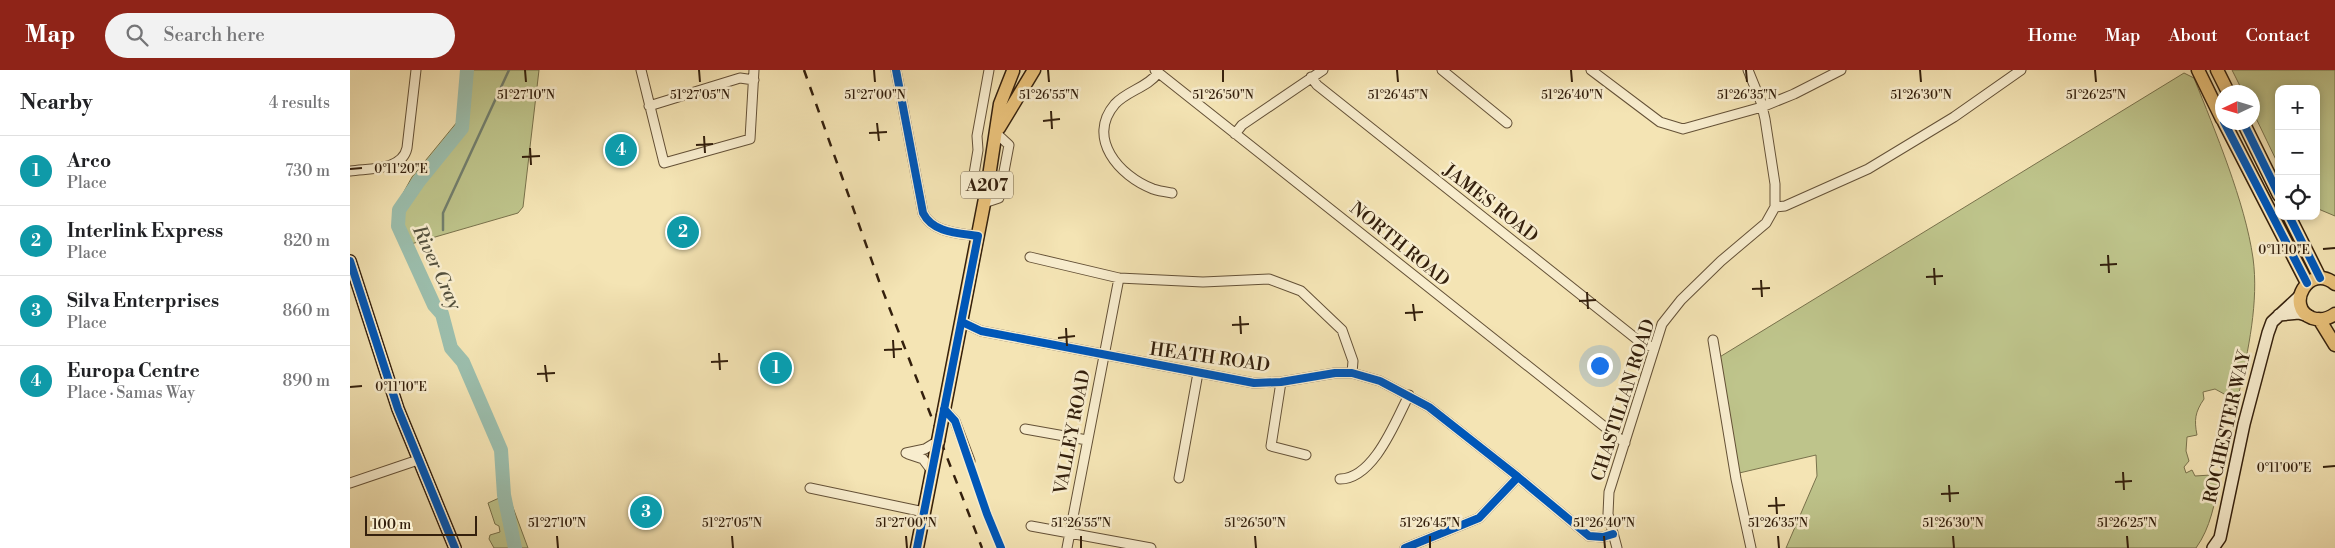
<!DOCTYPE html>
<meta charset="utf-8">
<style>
:root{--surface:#fff;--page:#f2f2f2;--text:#202124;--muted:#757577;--line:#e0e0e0;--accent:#8f2418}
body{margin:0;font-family:"Libre Bodoni",serif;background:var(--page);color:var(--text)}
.controls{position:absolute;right:15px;top:15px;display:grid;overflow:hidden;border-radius:10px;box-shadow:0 2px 8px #0003}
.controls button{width:45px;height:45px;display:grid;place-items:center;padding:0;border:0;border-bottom:1px solid var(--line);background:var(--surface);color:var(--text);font:25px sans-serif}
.compass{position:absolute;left:1865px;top:15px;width:45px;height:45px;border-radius:50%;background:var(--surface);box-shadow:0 2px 8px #0003;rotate:266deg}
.scale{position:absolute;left:15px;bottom:12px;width:112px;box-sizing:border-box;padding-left:5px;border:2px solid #34200d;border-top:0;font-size:14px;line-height:18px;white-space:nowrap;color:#34200d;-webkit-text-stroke:4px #f8edce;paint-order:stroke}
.you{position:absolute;left:1249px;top:295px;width:18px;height:18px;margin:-12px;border:4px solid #fff;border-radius:50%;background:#1a73e8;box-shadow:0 0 0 8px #1a73e833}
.badge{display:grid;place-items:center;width:32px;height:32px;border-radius:50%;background:var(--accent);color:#fff;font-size:16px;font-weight:700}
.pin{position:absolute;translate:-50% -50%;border:2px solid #fff;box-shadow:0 1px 5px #0006}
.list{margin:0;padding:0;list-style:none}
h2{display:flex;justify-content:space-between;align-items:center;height:65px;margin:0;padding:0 20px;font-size:21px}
h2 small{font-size:16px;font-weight:400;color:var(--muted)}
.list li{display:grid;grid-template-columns:32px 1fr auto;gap:15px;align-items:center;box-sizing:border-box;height:70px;padding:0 20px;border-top:1px solid var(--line)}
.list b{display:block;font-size:19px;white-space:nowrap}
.list p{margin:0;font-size:16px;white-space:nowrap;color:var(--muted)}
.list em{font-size:16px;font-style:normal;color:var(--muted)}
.icon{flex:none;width:28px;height:28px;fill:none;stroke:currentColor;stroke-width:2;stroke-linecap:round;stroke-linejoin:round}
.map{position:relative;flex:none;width:1985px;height:478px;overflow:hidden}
header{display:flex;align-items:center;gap:30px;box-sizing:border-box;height:70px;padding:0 25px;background:var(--accent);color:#fff}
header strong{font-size:24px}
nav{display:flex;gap:28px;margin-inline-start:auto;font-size:18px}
.search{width:350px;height:45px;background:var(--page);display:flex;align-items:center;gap:12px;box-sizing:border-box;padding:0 18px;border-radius:28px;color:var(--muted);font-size:19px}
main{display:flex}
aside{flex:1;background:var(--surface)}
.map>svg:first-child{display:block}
.green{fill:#bec48b;stroke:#79724c}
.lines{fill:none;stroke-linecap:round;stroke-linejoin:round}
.stream{stroke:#727f6e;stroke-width:2.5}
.river{stroke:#9cbfae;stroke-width:14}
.street-casing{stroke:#645137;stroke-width:11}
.secondary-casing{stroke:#34200d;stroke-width:14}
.primary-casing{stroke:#34200d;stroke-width:15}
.street{stroke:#f8edce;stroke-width:9}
.secondary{stroke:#f8edce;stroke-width:11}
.primary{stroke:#eac27a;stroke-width:12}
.rail{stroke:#34200d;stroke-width:2.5;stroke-dasharray:9 9;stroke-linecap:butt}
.primary-bridge-casing{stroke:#34200d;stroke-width:15;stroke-linecap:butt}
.primary-bridge{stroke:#eac27a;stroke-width:12}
.cycleway-casing{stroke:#f8edce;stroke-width:11}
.cycleway{stroke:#0057b8;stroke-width:8}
.ticks{fill:none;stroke:#34200d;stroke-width:2}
.labels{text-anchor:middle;stroke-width:5;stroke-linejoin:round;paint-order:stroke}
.shield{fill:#f8edce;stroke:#6f5e47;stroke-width:1}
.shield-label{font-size:16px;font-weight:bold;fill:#34200d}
.street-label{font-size:18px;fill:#34200d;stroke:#f8edce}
.water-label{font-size:19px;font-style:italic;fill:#53503d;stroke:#f8edce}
.ticks-label{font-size:12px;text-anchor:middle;fill:#34200d;stroke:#f8edce;stroke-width:5;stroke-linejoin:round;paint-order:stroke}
</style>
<header>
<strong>Map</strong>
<div class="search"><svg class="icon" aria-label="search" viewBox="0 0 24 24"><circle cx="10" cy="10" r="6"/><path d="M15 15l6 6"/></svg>Search here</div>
<nav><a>Home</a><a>Map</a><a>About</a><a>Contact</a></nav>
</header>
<main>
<aside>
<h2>Nearby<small>4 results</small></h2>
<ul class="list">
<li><span class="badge" style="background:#0f9aa8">1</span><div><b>Arco</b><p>Place</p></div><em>730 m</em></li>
<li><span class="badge" style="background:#0f9aa8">2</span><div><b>Interlink Express</b><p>Place</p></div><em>820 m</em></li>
<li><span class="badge" style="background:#0f9aa8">3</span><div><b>Silva Enterprises</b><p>Place</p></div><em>860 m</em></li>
<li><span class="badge" style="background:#0f9aa8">4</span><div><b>Europa Centre</b><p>Place · Samas Way</p></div><em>890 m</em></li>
</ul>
</aside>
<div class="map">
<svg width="1985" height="478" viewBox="0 0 1985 478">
<rect width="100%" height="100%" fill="#f4e4b4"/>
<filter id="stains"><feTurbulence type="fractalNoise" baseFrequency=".004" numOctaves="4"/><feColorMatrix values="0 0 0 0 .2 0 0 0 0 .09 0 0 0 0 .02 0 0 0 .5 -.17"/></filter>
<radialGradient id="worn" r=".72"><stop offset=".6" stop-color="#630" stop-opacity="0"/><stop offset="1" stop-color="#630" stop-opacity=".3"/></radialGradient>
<path class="green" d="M114,0H189L173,137L168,143L61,174L46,159L45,138L62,107L112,46Z
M1882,0H1985V146L1966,138V19H1929V96L1903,42L1902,22H1893Z
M1834,3L1844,8C1865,61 1895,132 1903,188C1909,232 1898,280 1889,323L1876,325L1865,319L1853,322L1854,329C1845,342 1844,350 1847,365L1837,367L1836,381L1839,391L1834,397L1836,403L1842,400L1845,406L1861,405L1870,409C1864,434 1861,457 1846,478H1436L1467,406L1466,385L1385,404L1368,288Z
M158,424L178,478H144L139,469L140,465L150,462L149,456L145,454L138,433Z"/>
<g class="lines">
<path class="stream" d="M93,160V143L159,0"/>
<path class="river" d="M117,0L112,58L69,111L49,140L48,156L84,235L92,244L101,278L113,292L151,380L154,425L165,478"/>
<defs>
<path id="street" d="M291,0L314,93L400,69L404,0
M546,0L573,143C583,163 608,163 628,166
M805,0L1275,373
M1092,0L1157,53
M1241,0L1310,52L1333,59L1412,37L1444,24L1491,0
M808,3C798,17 777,21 765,34C736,68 769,106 803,119C809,121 816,122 822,123
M961,7L967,15L1289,271L1304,278
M299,36L390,8L404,10
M885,64L892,55L973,0
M0,101C19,98 52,101 57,78L66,0
M638,113L626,109L624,104L628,80L627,66L639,0
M634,133L649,128L659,75L646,63
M1425,137L1435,136L1518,99L1604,47L1671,0
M680,187L769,208L853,212L919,209L951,221L992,260L1003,291L1002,303
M612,252L631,261L904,313L931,312L985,303H1002L1030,311L1079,337L1168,407L1239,466L1253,467L1263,464
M1363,270L1386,409L1401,478
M931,312L921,376L956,385
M594,339L605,351L620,391
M675,359L737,370
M556,383L575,379L588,371
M558,384L573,389L582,401
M829,408L848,303
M990,409C1024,409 1046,350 1059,325
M0,413L68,390
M460,418L574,442
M681,456L801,478
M717,478L769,208
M1055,478L1129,448L1168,407
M1267,478L1258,444L1259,422L1312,254L1331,230L1371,191L1416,153L1425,137V114L1415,49L1411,32L1398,0"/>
<path id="secondary" d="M0,191L48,339L105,478
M1929,245L1949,243L1959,246
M1863,478L1870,468L1894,354L1918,263L1922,252L1950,226"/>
<path id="primary" d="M1848,0L1872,49
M1867,0L1878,22
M1874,52L1957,213
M1893,52L1929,125
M649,58L684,0
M1939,146L1970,208
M1985,214C1959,192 1934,237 1962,248C1971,251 1978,249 1985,244
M1969,249L1985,275
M593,345L638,113L650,34L663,1
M567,478L588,371"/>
</defs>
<use href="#street" class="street-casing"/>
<use href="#secondary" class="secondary-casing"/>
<use href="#primary" class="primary-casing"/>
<use href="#street" class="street"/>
<use href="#secondary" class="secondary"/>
<use href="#primary" class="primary"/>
<path class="rail" d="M454,0L529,211L632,478"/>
<defs>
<path id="primary-bridge" d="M588,371L593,345"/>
</defs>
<use href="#primary-bridge" class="primary-bridge-casing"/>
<use href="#primary-bridge" class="primary-bridge"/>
<defs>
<path id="cycleway" d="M546,0L573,143C583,163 608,163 628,166L567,478
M1874,52L1957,213
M1893,52L1929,125
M1939,146L1970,208
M0,191L48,339L105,478
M612,252L631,261L904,313L931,312L985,303H1002L1030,311L1079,337L1168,407L1239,466L1253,467L1263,464
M594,339L605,351L637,444L651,478
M1055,478L1129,448L1168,407"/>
</defs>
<use href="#cycleway" class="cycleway-casing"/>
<use href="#cycleway" class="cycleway"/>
</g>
<path class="ticks" d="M175,0L176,12M349,0L350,12M524,0L525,12M698,0L699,12M873,0V12M1047,0L1048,12M1221,0L1222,12M1396,0L1397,12M1570,0L1571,12M1745,0L1746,12M701,41L702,59M693,51L710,49M527,53L529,71M519,63L537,62M354,66L355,83M346,75L363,74M180,78L181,95M172,87L190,86M0,99L12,98M1973,179L1985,178M1758,185L1759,203M1750,195L1767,194M1584,198L1585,215M1576,207L1593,206M1411,210L1412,227M1402,219L1420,218M1237,222L1238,239M1229,231L1246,230M1063,234L1065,251M1055,243L1073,242M890,246L891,264M882,255L899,254M716,258L717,276M708,268L725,266M543,270L544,288M534,280L552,279M369,283L370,300M361,292L378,291M195,295L197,312M187,304L205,303M0,317L12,316M1973,397L1985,396M1773,402L1774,420M1765,412L1782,411M1599,415L1600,432M1591,424L1609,423M1426,427L1427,444M1418,436L1435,435M207,466L208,478M382,466L383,478M556,466L557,478M731,466V478M905,466L906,478M1080,466V478M1254,466L1255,478M1428,466L1429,478M1603,466L1604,478M1777,466L1778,478"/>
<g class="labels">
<rect class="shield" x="611" y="101.5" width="52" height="27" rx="4"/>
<g class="shield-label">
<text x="637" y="121">A207</text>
</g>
<g class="street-label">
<text transform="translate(1141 133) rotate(38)" y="6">JAMES ROAD</text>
<text transform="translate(1050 174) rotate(39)" y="6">NORTH ROAD</text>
<text transform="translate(860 287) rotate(8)" y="6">HEATH ROAD</text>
<text transform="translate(1273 330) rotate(-72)" y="6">CHASTILIAN ROAD</text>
<text transform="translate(1877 357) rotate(-77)" y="6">ROCHESTER WAY</text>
<text transform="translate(722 362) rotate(-79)" y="6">VALLEY ROAD</text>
</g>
<g class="water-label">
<text transform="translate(88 197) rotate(65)" y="7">River Cray</text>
</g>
</g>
<g class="ticks-label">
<text x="176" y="29">51°27'10"N</text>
<text x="350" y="29">51°27'05"N</text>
<text x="525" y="29">51°27'00"N</text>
<text x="699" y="29">51°26'55"N</text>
<text x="873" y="29">51°26'50"N</text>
<text x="1048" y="29">51°26'45"N</text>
<text x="1222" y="29">51°26'40"N</text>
<text x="1397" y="29">51°26'35"N</text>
<text x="1571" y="29">51°26'30"N</text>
<text x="1746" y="29">51°26'25"N</text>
<text x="51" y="103">0°11'20"E</text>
<text x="1934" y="184">0°11'10"E</text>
<text x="51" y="321">0°11'10"E</text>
<text x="1934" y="402">0°11'00"E</text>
<text x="207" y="457">51°27'10"N</text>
<text x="382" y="457">51°27'05"N</text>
<text x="556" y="457">51°27'00"N</text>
<text x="731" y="457">51°26'55"N</text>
<text x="905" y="457">51°26'50"N</text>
<text x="1080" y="457">51°26'45"N</text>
<text x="1254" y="457">51°26'40"N</text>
<text x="1428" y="457">51°26'35"N</text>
<text x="1603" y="457">51°26'30"N</text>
<text x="1777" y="457">51°26'25"N</text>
</g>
<rect width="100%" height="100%" filter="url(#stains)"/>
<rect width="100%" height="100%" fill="url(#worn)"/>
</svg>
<div class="controls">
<button>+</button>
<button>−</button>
<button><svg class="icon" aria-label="locate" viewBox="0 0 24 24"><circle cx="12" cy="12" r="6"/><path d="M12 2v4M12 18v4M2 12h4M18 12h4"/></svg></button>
</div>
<svg class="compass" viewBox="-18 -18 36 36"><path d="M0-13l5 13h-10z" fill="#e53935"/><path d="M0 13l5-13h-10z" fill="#757577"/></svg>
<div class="scale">100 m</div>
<div class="you"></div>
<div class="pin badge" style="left:426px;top:298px;background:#0f9aa8">1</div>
<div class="pin badge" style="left:333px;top:162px;background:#0f9aa8">2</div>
<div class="pin badge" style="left:296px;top:442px;background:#0f9aa8">3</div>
<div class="pin badge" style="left:271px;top:80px;background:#0f9aa8">4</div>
</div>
</main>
